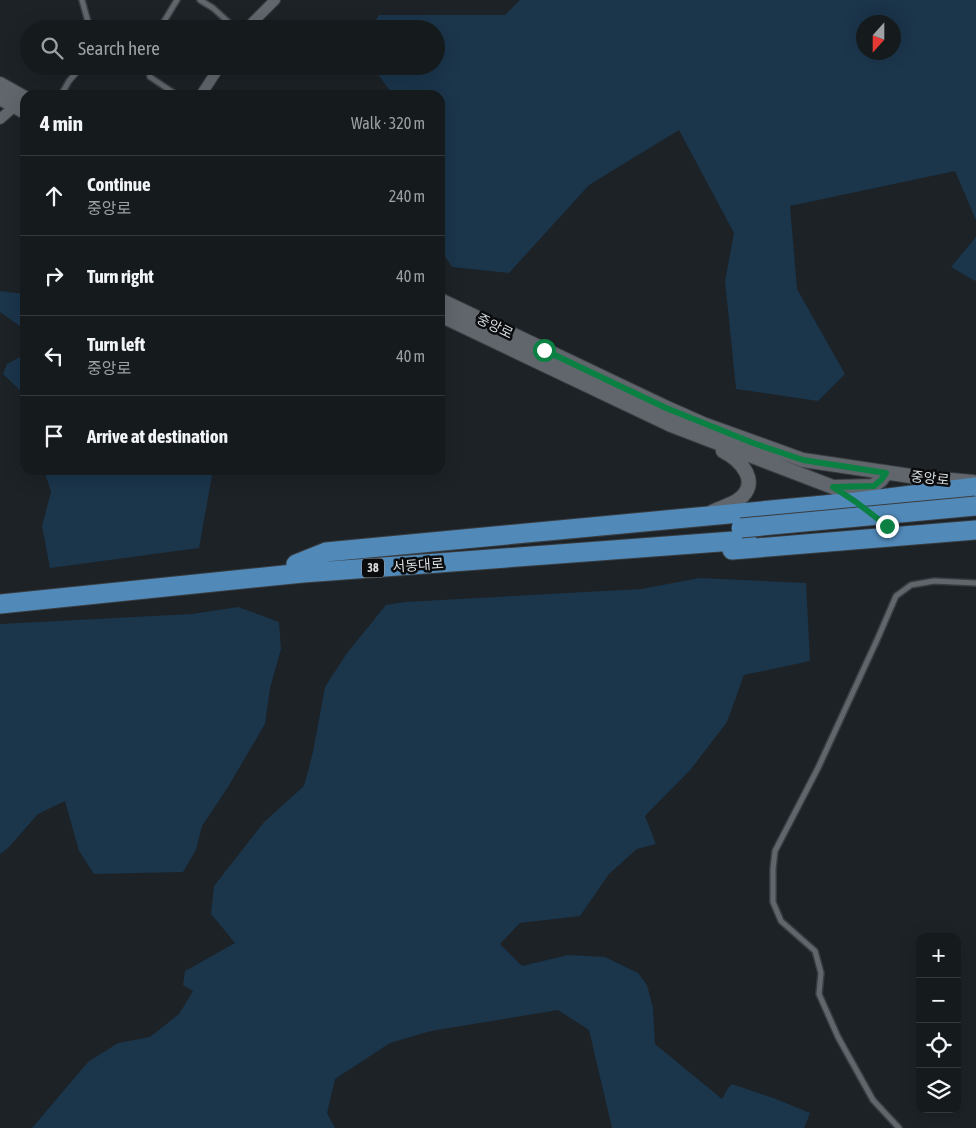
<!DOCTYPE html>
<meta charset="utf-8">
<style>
:root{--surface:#151a1c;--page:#1e2325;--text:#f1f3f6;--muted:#9da1a3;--line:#34383b}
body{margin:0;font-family:"Asap Condensed","Noto Sans KR",sans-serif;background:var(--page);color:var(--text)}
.controls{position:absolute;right:15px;bottom:15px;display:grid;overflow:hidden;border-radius:10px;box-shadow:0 5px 20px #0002}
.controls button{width:45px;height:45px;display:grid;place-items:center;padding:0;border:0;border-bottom:1px solid var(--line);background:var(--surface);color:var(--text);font:25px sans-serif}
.compass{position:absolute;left:856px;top:15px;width:45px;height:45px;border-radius:50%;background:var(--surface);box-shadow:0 5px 20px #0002;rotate:201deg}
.stop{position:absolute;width:15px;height:15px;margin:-11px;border:4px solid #0b8043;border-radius:50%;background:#fff}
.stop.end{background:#0b8043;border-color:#fff;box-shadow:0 1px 5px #0008}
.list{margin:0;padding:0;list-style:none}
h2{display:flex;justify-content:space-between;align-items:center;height:65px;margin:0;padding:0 20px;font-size:21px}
h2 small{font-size:16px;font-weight:400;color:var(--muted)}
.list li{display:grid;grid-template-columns:32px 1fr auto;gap:15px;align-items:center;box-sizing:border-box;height:80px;padding:0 20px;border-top:1px solid var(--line)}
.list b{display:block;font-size:19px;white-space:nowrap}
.list p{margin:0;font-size:16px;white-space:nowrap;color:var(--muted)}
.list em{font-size:16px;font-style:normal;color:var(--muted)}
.icon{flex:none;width:28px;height:28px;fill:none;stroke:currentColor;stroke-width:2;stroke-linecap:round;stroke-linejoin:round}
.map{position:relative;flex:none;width:976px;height:1128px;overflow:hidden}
.search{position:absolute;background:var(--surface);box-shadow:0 5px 20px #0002;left:20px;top:20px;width:425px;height:55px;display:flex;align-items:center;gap:12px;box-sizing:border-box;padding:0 18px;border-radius:28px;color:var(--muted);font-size:19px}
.panel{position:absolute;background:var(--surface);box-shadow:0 5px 20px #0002;left:20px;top:90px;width:425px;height:385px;border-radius:15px}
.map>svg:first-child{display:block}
.green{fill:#1b354b;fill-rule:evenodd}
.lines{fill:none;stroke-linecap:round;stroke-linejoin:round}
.lane-casing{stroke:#393d41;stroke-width:8}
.street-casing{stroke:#393d41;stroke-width:12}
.secondary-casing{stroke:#393d41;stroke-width:16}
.highway-casing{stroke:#393d41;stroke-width:21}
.lane{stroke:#60666c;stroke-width:5}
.street{stroke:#60666c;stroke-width:10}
.secondary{stroke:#60666c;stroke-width:14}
.highway{stroke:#5189b9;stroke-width:19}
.highway-bridge-casing{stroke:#393d41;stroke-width:21;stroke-linecap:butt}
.highway-bridge{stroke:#5189b9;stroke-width:19}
.route{stroke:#0b8043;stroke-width:6}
.labels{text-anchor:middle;stroke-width:5;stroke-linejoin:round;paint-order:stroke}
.shield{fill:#090b0d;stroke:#999d9f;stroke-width:1}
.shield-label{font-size:12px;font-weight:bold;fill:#d7dbde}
.street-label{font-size:14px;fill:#d7dbde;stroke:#090b0d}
</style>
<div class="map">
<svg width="976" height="1128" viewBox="0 0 976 1128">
<rect width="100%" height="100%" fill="#1c2226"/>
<path class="green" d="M520,0H976V220L955,171L790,206L797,289L845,374L818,401L736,389L725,281L734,233L679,130L589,185L509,273L452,267L440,249V95H393L372,66H436V29H370L379,15H505ZM864,22H894V52H864Z
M976,237V280L975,281L951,267Z
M0,291L25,294V330L0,312Z
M25,349V395L3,374L7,364L20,357Z
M44,470H213L199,548L50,568L42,526L51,492Z
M700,578L806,583L810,661L744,675L727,722L691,769L645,816L656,844L637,849L609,874L580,916L520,923L500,944L522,966L568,955L605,957L638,973L647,985L653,1008L655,1044L722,1099L728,1088L732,1084L776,1099L810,1113L804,1128H612L589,1030L558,1010L431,1031L390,1043L335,1079L327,1113L335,1128H32L88,1062L118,1043L150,1037L179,1014L193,991L183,985L185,971L235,943L211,914L214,886L264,822L304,786L313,752L325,687L347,653L386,605L405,602L641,589Z
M238,607L279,622L281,649L270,688L265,724L228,787L202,826L196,850L183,872L94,874L79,851L65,801L38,814L8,848L0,854V624L192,614Z"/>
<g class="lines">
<defs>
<path id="lane" d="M82,0L90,29
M200,0L213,8L236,29
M163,29V23L177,0
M151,66L149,69L150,77L177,95
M61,95L69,81L82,66
M899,1128L873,1100L838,1037L819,994L821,973L815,951L781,921L773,902V869L775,851L818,768L877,640L896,596L911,585L934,581L976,583"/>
<path id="street" d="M246,29L275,0
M201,95L220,66
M0,119L15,106"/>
<path id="secondary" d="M0,84L25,98
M0,98L25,112
M440,300L667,408L703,424L803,460L917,477L973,482
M440,315L671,425L833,487L856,502L902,537
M833,487L873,486L881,480L886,473
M712,512C720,508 731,505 738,500C762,483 741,460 723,451"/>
<path id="highway" d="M732,550L976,530
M296,564L326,552L856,502L976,487
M0,604L303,573L747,540"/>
</defs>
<use href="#lane" class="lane-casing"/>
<use href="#street" class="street-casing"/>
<use href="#secondary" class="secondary-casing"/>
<use href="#highway" class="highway-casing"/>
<use href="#lane" class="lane"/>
<use href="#street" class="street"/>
<use href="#secondary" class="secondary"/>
<use href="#highway" class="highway"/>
<defs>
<path id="highway-bridge" d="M741,528L976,506"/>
</defs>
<use href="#highway-bridge" class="highway-bridge-casing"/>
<use href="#highway-bridge" class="highway-bridge"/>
</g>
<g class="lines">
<path class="route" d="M544,350L666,408L753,443L803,460L886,473L881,480L874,486L833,487L856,502L887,526"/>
</g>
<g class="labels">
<rect class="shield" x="362" y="558.5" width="22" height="19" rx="4"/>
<g class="shield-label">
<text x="373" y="572">38</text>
</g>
<g class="street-label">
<text transform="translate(495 326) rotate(26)" y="5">중앙로</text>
<text transform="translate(930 478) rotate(6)" y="5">중앙로</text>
<text transform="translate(418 565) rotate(-4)" y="5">서동대로</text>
</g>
</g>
</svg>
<div class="controls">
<button>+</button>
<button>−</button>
<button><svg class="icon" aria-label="locate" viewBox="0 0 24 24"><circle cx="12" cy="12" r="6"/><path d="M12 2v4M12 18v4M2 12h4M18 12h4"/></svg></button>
<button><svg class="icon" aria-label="layers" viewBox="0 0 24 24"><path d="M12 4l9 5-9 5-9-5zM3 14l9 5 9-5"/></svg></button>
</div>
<svg class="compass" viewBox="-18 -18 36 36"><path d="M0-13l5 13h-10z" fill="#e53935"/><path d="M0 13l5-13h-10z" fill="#9da1a3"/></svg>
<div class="stop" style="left:544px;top:350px"></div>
<div class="stop end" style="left:887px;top:526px"></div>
<div class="search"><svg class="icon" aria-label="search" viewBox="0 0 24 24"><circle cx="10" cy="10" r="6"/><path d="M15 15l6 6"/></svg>Search here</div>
<section class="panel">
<h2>4 min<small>Walk · 320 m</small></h2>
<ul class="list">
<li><svg class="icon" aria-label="ahead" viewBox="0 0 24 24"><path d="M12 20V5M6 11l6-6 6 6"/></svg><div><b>Continue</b><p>중앙로</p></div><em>240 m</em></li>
<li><svg class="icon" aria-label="right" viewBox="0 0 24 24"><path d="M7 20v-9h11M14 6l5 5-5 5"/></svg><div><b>Turn right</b></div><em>40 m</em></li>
<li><svg class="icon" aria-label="left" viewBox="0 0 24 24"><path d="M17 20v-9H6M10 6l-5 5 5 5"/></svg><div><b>Turn left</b><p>중앙로</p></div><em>40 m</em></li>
<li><svg class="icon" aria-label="arrive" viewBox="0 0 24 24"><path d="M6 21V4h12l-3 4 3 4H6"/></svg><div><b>Arrive at destination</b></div></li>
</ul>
</section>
</div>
